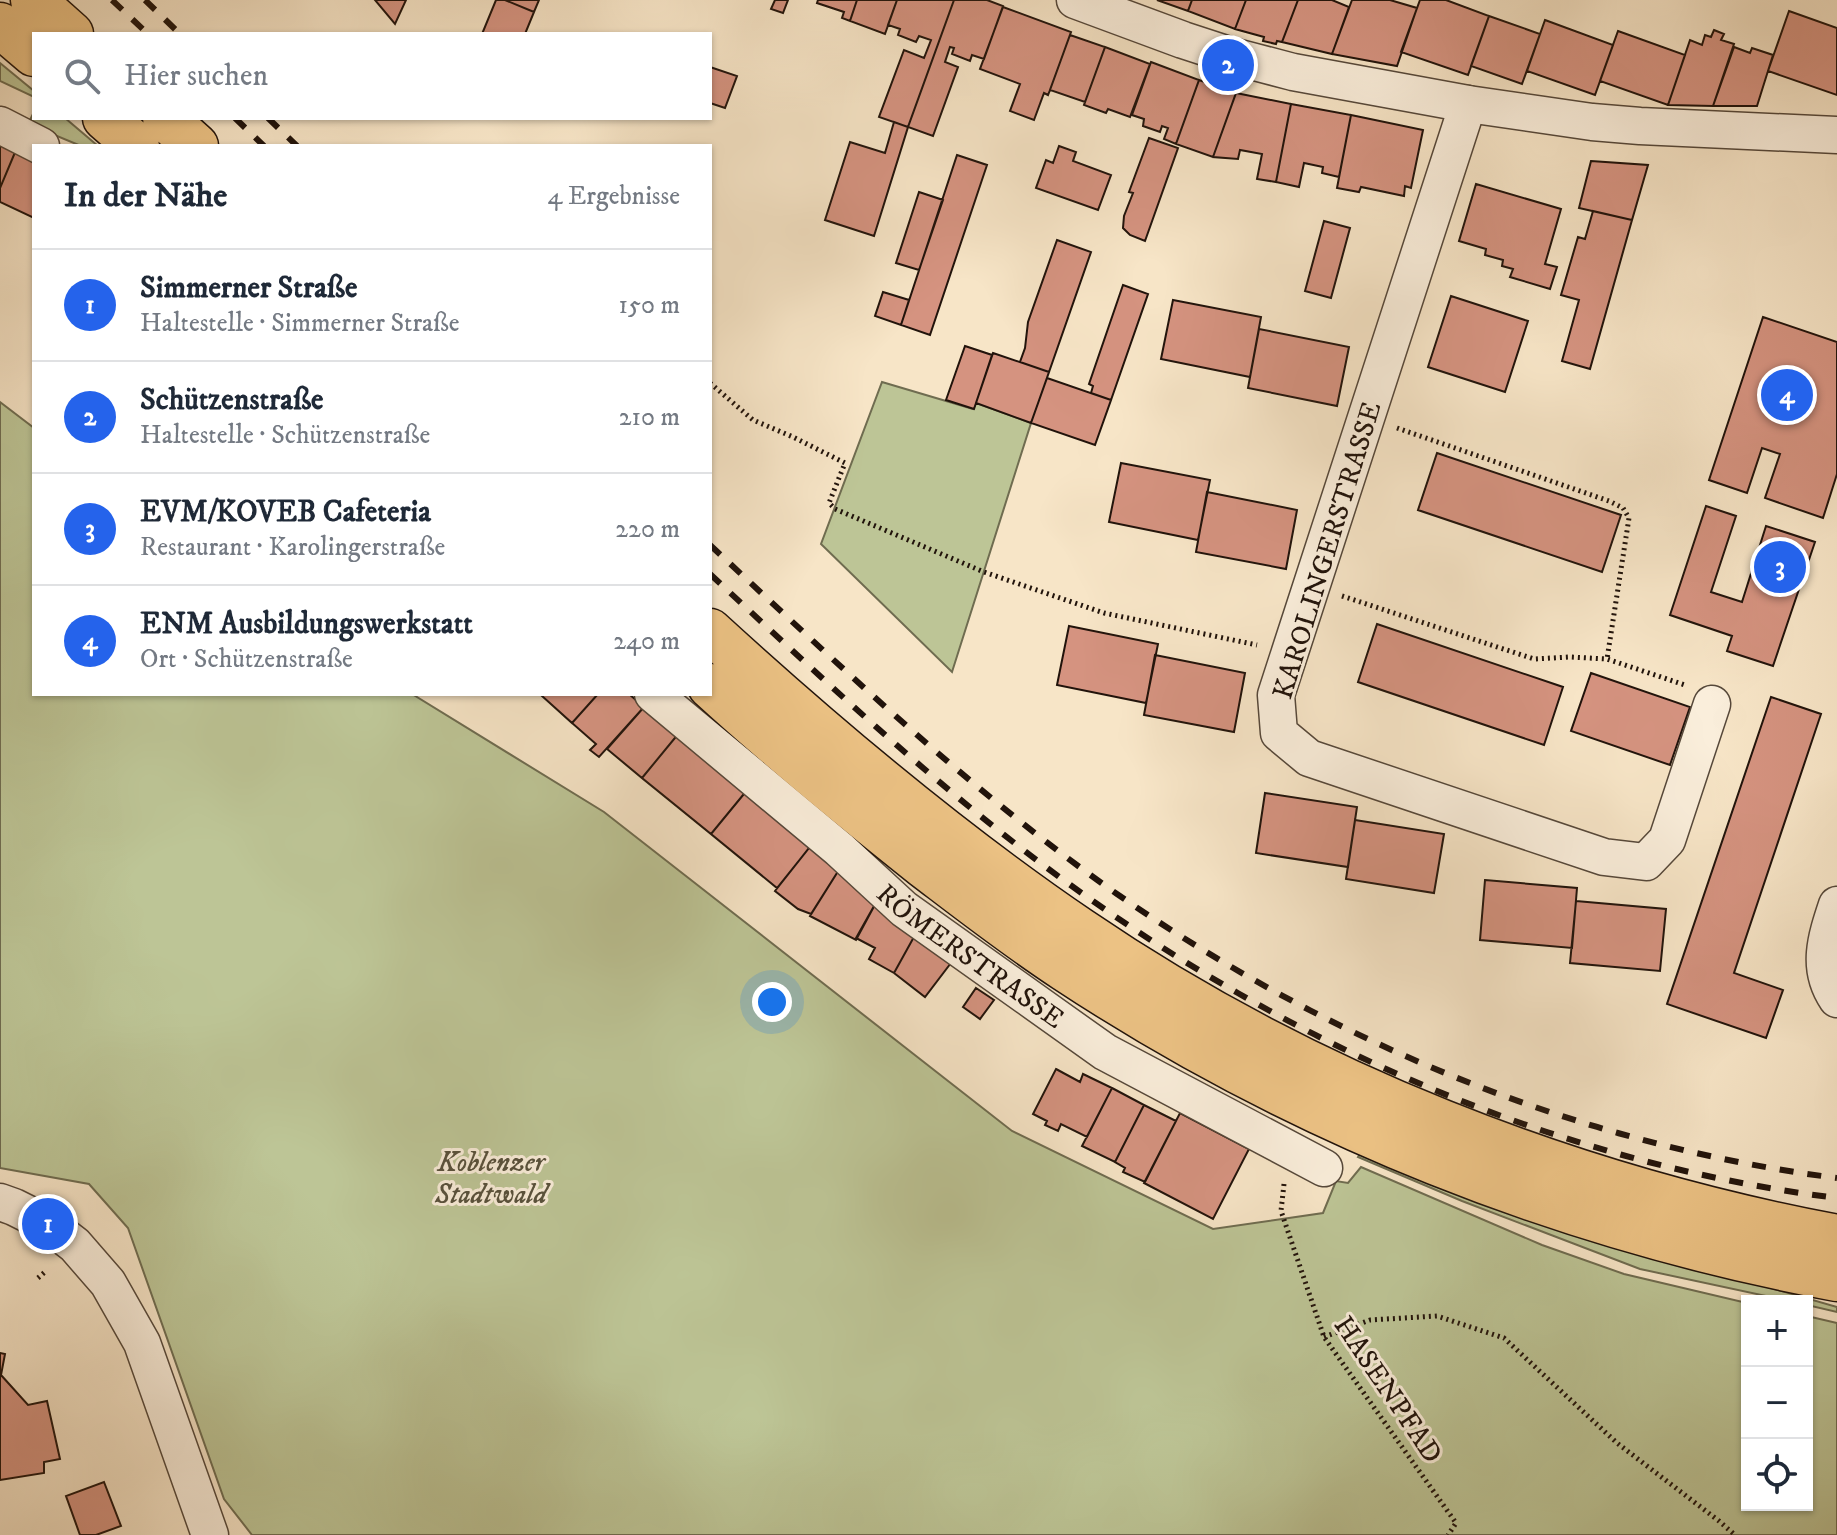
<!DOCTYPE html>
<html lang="de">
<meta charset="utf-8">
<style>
:root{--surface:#fff;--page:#f2f2f3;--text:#1f2937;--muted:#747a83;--line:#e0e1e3;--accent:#2563eb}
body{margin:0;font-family:"IM FELL DW Pica",serif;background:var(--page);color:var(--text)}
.controls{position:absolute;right:24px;bottom:24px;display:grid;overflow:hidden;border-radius:0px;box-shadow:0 2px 6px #0004}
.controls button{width:72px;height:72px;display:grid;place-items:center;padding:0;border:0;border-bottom:2px solid var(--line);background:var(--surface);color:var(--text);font:40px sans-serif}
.you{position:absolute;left:772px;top:1002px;width:28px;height:28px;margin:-20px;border:6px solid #fff;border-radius:50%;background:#1a73e8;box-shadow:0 0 0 12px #1a73e833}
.badge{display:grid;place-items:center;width:52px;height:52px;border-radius:50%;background:var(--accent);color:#fff;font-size:26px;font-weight:700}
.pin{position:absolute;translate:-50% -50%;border:4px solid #fff;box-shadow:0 2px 8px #0006}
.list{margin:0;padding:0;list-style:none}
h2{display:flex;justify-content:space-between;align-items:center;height:104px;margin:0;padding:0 32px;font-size:34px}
h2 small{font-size:26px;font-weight:400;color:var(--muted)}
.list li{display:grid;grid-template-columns:52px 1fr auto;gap:24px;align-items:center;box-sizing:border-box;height:112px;padding:0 32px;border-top:2px solid var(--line)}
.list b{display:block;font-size:30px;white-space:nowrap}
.list p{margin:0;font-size:26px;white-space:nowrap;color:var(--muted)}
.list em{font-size:26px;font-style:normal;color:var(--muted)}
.icon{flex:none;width:44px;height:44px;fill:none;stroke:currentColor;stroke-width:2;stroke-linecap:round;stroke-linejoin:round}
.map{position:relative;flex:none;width:1837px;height:1535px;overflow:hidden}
.search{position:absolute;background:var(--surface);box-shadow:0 2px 6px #0004;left:32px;top:32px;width:680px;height:88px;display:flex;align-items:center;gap:20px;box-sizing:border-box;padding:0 28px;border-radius:0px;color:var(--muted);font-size:30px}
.panel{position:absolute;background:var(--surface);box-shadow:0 2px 6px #0004;left:32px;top:144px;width:680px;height:552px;border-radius:0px}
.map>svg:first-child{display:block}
.green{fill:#bdc596;stroke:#6f6c50;stroke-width:2}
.building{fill:#d59380;stroke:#21130b;stroke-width:2}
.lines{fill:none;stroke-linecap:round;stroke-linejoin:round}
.minor-casing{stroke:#56483a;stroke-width:39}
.highway-casing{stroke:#21130b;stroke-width:47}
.path{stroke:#21130b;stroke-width:5;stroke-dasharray:2 4;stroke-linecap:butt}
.minor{stroke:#faeedb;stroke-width:36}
.highway{stroke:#ecc284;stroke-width:44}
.rail{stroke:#21130b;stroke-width:6;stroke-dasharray:14 14;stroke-linecap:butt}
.labels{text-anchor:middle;stroke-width:6;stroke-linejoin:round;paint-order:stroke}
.street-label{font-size:28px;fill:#21130b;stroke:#faeedb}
.park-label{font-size:28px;font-style:italic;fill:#58513c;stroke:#faeedb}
</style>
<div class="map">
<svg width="1837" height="1535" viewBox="0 0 1837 1535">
<rect width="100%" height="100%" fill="#f7e5c7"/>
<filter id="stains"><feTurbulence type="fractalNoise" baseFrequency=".0025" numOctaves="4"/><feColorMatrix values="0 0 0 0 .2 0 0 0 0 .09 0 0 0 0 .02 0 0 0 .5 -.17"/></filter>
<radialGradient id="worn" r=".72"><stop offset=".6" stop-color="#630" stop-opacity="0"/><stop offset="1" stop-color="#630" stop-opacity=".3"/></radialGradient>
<path class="green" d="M0,63L34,91V97L0,81Z
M34,112V118H65L98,146H81L28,124Z
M882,382L973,409L976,403L1031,423L952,672L821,544Z
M0,402L34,428V694H412L604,812L1012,1131L1213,1229L1323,1213L1336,1181L1348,1183L1361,1167L1542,1245L1624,1274L1747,1303V1505H1807V1316L1837,1323V1535H252L224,1499L128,1228L89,1184L0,1168Z
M1363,1149L1684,1263L1837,1307V1312L1807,1305V1301H1789L1640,1269L1462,1201L1358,1157Z"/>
<path class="building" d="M375,0H406L395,24Z
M496,0H505L534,12L525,34H482Z
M505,0H539L534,12Z
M775,0H788L783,13L771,9Z
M818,0H857L850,21L842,18L844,12L817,3Z
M857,0H897L885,34L850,21Z
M897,0H954L908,127L879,117L904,50L924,58L931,40L919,36L916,42L898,35L900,29L888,25Z
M954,0H987L1003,6L984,59L972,55L970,61L952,54L954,48L950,47L945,62L958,67L933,136L908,127Z
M1157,0H1192L1188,11Z
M1192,0H1246L1235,29L1188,11Z
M1246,0H1298L1282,42L1277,41L1276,44L1263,41L1264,37L1235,29Z
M1298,0H1332L1349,7L1332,54L1282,42Z
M1352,0H1390L1417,8L1397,66L1332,54Z
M1420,0H1446L1489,16L1468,75L1401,52Z
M1003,7L1071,32L1050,90L1048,95L1044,93L1034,120L1010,111L1020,84L980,69Z
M1789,11L1837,28V95L1768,71Z
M1489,16L1540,34L1522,84L1471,66Z
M1545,20L1613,45L1595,95L1527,71Z
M1714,30L1724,34L1721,40L1734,44L1713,106L1668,105L1690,40L1702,45L1705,35L1711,37Z
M1618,31L1685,55L1668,105L1600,81Z
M1070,35L1105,47L1085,102L1050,90Z
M1105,47L1150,64L1130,117L1108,109L1106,113L1084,105Z
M1734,47L1750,53L1752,48L1773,55L1757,106H1713Z
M1151,62L1199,80L1176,144L1164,139L1168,128L1162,126L1160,132L1143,126L1144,119L1132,115Z
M710,67L737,76L725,108L710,103Z
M1199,80L1236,93L1213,157L1176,144Z
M1236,93L1291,104L1276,182L1257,179L1262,154L1240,150L1238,159L1213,157Z
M1291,104L1351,115L1339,177L1322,173L1323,167L1304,163L1299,187L1276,182Z
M1351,115L1423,130L1411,188L1405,186L1404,196L1361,187L1359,192L1337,188Z
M894,122L908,127L874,236L825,220L850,142L885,153Z
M1149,138L1178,148L1145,241L1130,235L1123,228L1124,216L1133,193L1129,192Z
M0,143L16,150L0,188Z
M1059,146L1076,152L1073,161L1111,175L1098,210L1036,188L1046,160L1053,163Z
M16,150L34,160V218L0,202V188Z
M957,155L987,165L930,335L901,325Z
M1591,161L1648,165L1632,220L1579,208Z
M1476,184L1561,209L1545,264L1557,267L1550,289L1510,277L1513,269L1502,266L1503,260L1485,255L1486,249L1459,241Z
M919,192L943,200L919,270L896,263Z
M1593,211L1632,220L1590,369L1562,361L1579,300L1561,295L1578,237L1585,239Z
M1324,221L1350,228L1331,298L1305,291Z
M1057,240L1091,252L1049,372L1020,362L1025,348L1028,322Z
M1123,285L1148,294L1111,400L1091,393L1093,386L1089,384Z
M883,292L909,300L901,325L875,316Z
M1451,296L1528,321L1505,392L1428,367Z
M1173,300L1261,317L1250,377L1161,359Z
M1763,317L1837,342V474L1823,518L1765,498L1780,454L1762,448L1747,493L1709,480Z
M1259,329L1349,347L1337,406L1248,388Z
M965,346L992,355L974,409L946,400Z
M993,353L1049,372L1031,423L976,403Z
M1047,378L1111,400L1095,445L1031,423Z
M1437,453L1621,515L1602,572L1418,510Z
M1121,463L1210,480L1198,540L1109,522Z
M1207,492L1297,510L1286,569L1196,552Z
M1706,506L1736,516L1711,592L1742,602L1766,526L1815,542L1773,666L1727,651L1732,636L1670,615Z
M1377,624L1563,687L1544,745L1358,682Z
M1069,626L1158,644L1146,703L1057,685Z
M1155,655L1245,673L1234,732L1144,715Z
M1591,673L1690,707L1670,765L1571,731Z
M544,694H598L572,723L542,696Z
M598,694H629L644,707L599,757L590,750L596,744L572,723Z
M1771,697L1821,714L1734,973L1783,990L1766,1038L1667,1004Z
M644,707L679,733L642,778L607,749Z
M679,733L748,789L711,834L642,778Z
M748,789L813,843L777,888L711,834Z
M1265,793L1357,807L1348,867L1256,853Z
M1355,820L1444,834L1434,893L1346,879Z
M813,843L842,865L811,914L798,909L775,891Z
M842,865L878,899L856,940L810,916Z
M1485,880L1577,888L1572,948L1480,940Z
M878,899L920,926L894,973L869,959L875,948L856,938Z
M1576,901L1666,909L1660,971L1570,963Z
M920,926L957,955L925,997L894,973Z
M976,988L994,1000L980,1019L963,1007Z
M1056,1069L1080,1082L1083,1074L1112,1088L1087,1137L1061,1124L1058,1131L1045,1125L1047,1121L1033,1114Z
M1112,1088L1144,1105L1115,1162L1082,1146Z
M1144,1105L1176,1121L1145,1182L1123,1172L1125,1168L1115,1162Z
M1180,1113L1249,1149L1213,1219L1144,1183Z
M0,1353L5,1354L1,1375L28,1405L47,1401L60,1459L44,1462V1473L0,1480Z
M104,1482L121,1526L96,1535H80L66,1496Z"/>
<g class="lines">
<defs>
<g id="minor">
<path d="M1075,0L1183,40L1232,56L1293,72L1468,104L1592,122L1640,126L1837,135"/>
<path d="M1468,104L1276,695L1279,733L1309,758L1604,857L1646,862L1667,840L1712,704"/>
<path d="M0,125L41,146"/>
<path id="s1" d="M653,694L839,849L904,909L1105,1052L1324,1168"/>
<path d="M1837,905C1826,938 1816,968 1837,999"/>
<path d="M0,1202L14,1207L48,1224L75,1245L108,1283L142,1343L210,1535"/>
</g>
<path id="highway" d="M33,0L71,34
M0,25L34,54
M105,118L137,146
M165,118L196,146
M710,631C827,738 949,841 1080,930C1304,1083 1571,1187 1837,1237
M710,686C779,749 851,808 924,866C970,901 1016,937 1065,969C1298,1123 1563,1228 1837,1279"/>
</defs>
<use href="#minor" class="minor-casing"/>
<use href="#highway" class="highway-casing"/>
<path class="path" d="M710,383L753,420L793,437L845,463L829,503L835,509L984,572L1104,613L1257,645
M1397,428L1609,501L1623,508L1629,518L1607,659
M1342,596L1534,659L1570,657L1607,659L1685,685
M1284,1184L1281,1211L1324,1337L1456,1523L1448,1535
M38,1278L46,1271
M1324,1337L1370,1320L1437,1316L1504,1338L1617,1443L1719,1521L1735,1535"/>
<use href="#minor" class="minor"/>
<use href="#highway" class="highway"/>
<path class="rail" d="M112,0L148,34
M145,0L180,34
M235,118L264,146
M268,118L297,146
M710,545C840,666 970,791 1117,894C1331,1042 1578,1145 1837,1178
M710,574C810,667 909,761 1017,845C1254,1029 1537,1161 1837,1198"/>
</g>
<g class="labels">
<g class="street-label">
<text transform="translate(1326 550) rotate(-73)" y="10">KAROLINGERSTRASSE</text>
<text dy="10" stroke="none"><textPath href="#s1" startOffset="412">RÖMERSTRASSE</textPath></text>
<text transform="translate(1389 1389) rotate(56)" y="10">HASENPFAD</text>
</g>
<g class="park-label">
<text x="491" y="1171">Koblenzer<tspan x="491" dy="32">Stadtwald</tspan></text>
</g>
</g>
<rect width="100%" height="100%" filter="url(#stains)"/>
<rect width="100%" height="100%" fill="url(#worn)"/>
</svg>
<div class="controls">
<button>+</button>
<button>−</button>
<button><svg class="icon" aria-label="locate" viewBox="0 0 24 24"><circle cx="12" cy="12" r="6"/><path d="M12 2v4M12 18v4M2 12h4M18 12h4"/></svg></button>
</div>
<div class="you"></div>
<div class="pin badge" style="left:48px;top:1224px">1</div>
<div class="pin badge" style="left:1228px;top:65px">2</div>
<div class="pin badge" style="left:1780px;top:567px">3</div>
<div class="pin badge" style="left:1787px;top:395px">4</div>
<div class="search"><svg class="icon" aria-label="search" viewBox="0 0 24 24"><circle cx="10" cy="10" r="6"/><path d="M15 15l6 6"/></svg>Hier suchen</div>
<section class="panel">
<h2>In der Nähe<small>4 Ergebnisse</small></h2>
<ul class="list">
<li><span class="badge">1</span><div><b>Simmerner Straße</b><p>Haltestelle · Simmerner Straße</p></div><em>150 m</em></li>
<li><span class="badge">2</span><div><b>Schützenstraße</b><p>Haltestelle · Schützenstraße</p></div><em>210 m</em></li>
<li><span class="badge">3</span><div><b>EVM/KOVEB Cafeteria</b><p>Restaurant · Karolingerstraße</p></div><em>220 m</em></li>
<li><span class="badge">4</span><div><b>ENM Ausbildungswerkstatt</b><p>Ort · Schützenstraße</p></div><em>240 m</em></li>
</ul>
</section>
</div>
